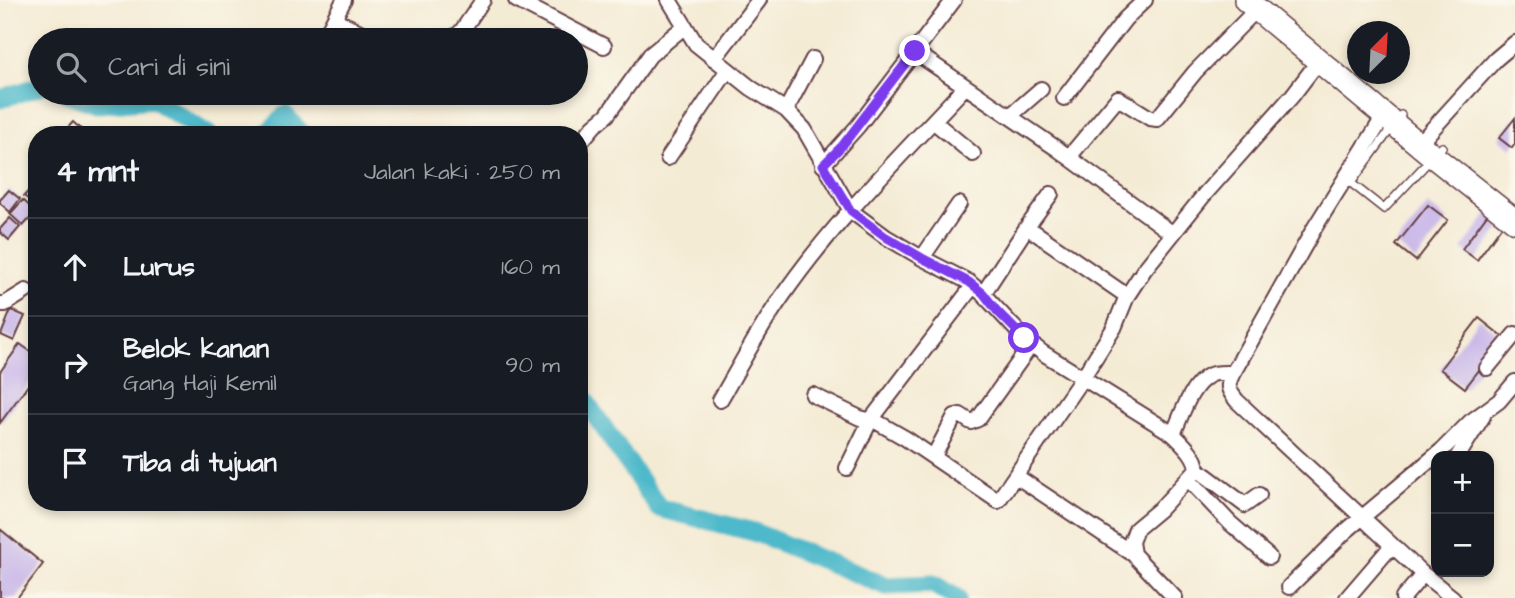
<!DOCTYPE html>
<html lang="id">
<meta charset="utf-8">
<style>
:root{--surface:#171b24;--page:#242831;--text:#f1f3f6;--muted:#9ea1a6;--line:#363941}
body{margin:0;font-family:"Architects Daughter",sans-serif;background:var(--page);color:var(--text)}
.controls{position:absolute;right:21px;bottom:21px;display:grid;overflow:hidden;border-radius:14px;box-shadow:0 4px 10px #0003}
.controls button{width:63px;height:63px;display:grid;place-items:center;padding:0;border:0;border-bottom:2px solid var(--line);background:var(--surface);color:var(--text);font:35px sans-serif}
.compass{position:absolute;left:1347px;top:21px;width:63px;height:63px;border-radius:50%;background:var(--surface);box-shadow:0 4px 10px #0003;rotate:24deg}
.stop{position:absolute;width:21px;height:21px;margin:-16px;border:5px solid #7c3aed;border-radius:50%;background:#fff}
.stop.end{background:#7c3aed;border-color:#fff;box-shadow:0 2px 7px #0008}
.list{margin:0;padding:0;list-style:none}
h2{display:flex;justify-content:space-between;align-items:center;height:91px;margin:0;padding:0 28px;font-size:30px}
h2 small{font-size:23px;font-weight:400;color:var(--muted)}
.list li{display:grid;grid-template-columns:46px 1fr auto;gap:21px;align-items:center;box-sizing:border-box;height:98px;padding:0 28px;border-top:2px solid var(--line)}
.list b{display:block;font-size:26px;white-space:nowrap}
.list p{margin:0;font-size:23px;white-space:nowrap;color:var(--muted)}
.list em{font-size:23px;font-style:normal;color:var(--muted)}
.icon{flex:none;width:38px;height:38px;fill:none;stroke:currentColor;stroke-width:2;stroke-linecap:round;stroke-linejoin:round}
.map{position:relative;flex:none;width:1515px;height:598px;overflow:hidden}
.search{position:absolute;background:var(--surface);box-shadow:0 4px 10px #0003;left:28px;top:28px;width:560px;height:77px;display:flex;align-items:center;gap:18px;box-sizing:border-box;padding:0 24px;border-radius:38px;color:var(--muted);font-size:26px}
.panel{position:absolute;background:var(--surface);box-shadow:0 4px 10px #0003;left:28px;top:126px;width:560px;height:385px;border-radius:28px}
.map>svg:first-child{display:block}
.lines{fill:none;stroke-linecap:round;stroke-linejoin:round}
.river{stroke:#4eb9ca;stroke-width:19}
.building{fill:#c4b1e8}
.service-casing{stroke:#643e44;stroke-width:10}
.minor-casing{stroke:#643e44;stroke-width:18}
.trunk-casing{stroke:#643e44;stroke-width:26}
.service{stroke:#fff;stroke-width:7}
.minor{stroke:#fff;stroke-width:14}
.trunk{stroke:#fff;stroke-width:23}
.route{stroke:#7c3aed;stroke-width:9}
</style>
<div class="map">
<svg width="1515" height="598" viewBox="0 0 1515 598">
<rect width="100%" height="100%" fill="#fbf7ec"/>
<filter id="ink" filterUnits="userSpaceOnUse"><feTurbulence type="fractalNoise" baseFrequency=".0143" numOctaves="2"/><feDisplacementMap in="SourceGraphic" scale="14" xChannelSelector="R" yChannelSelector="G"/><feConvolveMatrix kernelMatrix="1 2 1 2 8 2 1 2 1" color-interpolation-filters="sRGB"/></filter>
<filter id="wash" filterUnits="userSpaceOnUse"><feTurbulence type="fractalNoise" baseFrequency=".00686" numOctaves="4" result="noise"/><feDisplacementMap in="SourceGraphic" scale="28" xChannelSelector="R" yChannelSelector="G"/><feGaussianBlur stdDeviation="1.57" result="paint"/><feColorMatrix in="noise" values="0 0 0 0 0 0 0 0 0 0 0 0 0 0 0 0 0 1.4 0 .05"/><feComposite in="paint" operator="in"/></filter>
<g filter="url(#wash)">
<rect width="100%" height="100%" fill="#f4ebd4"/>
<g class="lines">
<path class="river" d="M66,93L97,104L153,99L209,135
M0,99L40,86
M267,135L285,115L303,135
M579,392L659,508L754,532L886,586L933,584L957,598"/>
</g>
<g id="blocks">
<path class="building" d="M1515,118V144L1512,148L1499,138Z
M73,122L82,130L78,135H69L65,131Z
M33,186L37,189V200L34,204L24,196Z
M9,190L20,199L10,212L0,203V200Z
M23,200L36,212L23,226L10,214Z
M1428,205L1448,220L1416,261L1396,245Z
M1489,212L1504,223L1477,260L1462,249Z
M10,218L20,227L9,240L0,232V229Z
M11,310L25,316L14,341L1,335Z
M1479,318L1504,338L1465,388L1440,369Z
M20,344L37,356V373L0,423V372Z
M0,529L43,564L17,598H0Z"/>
</g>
</g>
<g filter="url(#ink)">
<use href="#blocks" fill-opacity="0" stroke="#643e44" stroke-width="2"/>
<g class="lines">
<defs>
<path id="service" d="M1401,115L1351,183L1384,209L1442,147"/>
<path id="minor" d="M516,0L604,46
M669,0L696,44L751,88L786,110L804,129L851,211L886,237L922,258L969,282L983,294L1024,338L1043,353L1173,434C1183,444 1196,455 1197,469L1160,509L1136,529L1131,542L1133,554L1175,598
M334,19L376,40
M323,40L344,0
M450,40L461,32L483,0
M915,52L1059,150L1173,234
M714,59L759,0
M1064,98L1125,19L1145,0
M786,110L813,59
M1010,116L1041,89
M933,121L973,154
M1427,135L1496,59L1515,43
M579,144L594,126L607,115L650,55L685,26
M1069,157L1118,98L1150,118L1157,119L1195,72L1257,9
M668,158L727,71
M823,165L858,126L954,0
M1027,227L1127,296
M922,258L959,204
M983,294L1027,227L1051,194
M0,304H5L26,291
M1487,368L1515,334
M1233,373C1226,386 1228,390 1237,401L1423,574L1453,598
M813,395L860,418L877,422L905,438L998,501L1083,377L1114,328L1127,296L1144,270L1204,195L1292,96L1318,62
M720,400C740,366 758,331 781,298C833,222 902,155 965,87
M1173,434C1182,415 1190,385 1210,375C1216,372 1226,373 1233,373L1315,227L1384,116
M934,456L955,416L960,415L971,422L978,419L1032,344
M1458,456L1483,416
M847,468L870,421L973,286
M1197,469L1245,505L1259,495
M1016,476L1133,554
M1189,480L1230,523L1269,557
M1289,587L1346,531L1441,451L1470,422L1499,401L1515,382
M1347,598L1389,549
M1403,598L1420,578"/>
<path id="trunk" d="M1246,0L1434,157L1515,221"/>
</defs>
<use href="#service" class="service-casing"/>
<use href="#minor" class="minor-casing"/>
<use href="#trunk" class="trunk-casing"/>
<use href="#service" class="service"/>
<use href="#minor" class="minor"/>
<use href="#trunk" class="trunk"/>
</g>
</g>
<g class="lines" filter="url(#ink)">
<path class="route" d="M915,51L842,146L823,165L851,211L886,237L922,258L969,282L983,293L997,311L1024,338"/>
</g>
</svg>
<div class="controls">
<button>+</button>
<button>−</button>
</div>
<svg class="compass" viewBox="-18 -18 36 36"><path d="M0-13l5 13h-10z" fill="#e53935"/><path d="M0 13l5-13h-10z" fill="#9ea1a6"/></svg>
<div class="stop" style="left:1024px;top:338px"></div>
<div class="stop end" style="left:915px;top:51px"></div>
<div class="search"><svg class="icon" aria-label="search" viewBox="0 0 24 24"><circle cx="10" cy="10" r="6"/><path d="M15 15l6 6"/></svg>Cari di sini</div>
<section class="panel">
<h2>4 mnt<small>Jalan kaki · 250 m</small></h2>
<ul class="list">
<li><svg class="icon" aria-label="ahead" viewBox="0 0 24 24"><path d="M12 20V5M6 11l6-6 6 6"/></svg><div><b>Lurus</b></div><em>160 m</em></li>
<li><svg class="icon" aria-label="right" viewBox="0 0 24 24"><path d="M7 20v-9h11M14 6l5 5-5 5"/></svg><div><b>Belok kanan</b><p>Gang Haji Kemil</p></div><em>90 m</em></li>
<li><svg class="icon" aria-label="arrive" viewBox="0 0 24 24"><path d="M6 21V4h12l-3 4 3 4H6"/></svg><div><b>Tiba di tujuan</b></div></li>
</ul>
</section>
</div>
